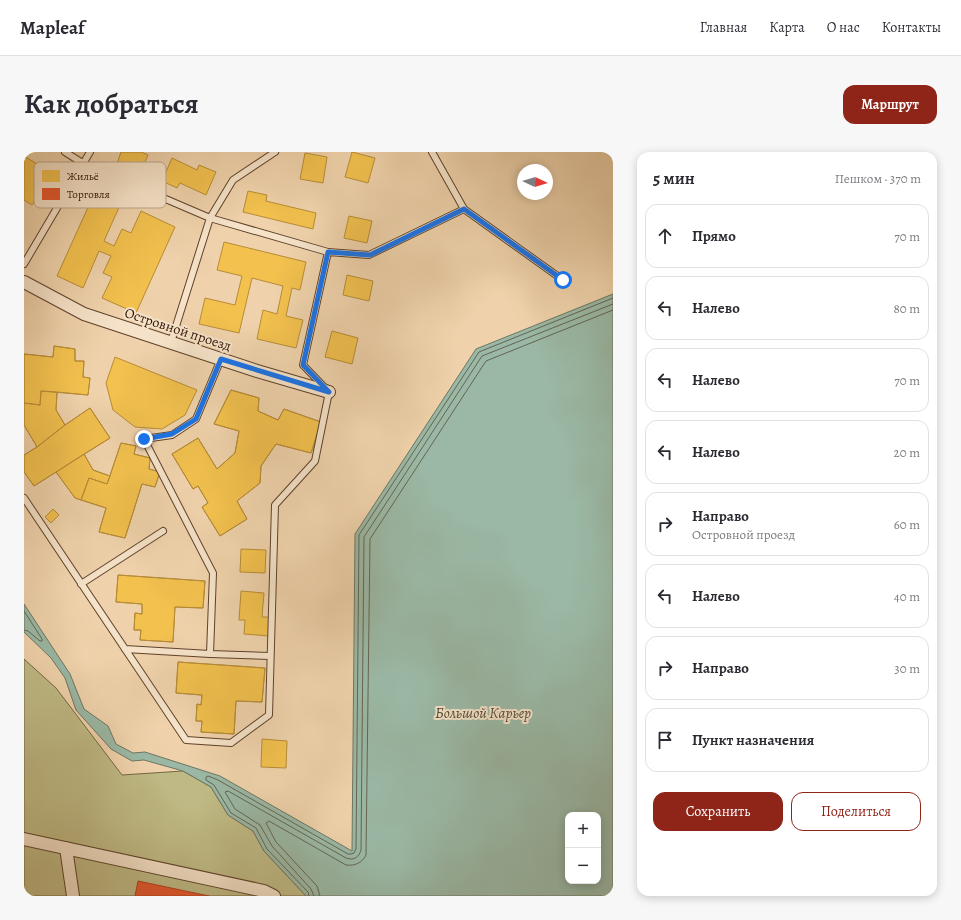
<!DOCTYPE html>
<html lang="ru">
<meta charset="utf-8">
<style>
:root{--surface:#fff;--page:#f7f7f7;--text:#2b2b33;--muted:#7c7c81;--line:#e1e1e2;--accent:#8f2418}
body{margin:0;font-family:Alegreya,serif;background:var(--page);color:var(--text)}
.controls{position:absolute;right:12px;bottom:12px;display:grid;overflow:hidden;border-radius:8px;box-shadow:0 2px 10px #0003}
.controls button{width:36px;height:36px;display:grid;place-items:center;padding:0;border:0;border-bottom:1px solid var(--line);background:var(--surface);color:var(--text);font:20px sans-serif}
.compass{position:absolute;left:493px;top:12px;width:36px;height:36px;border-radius:50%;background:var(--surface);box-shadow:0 2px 10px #0003;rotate:94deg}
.stop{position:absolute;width:12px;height:12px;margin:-9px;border:3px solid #1a73e8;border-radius:50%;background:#fff}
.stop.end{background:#1a73e8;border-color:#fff;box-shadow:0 1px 4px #0008}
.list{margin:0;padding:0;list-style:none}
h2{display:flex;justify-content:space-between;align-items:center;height:52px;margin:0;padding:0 16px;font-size:17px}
h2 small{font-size:13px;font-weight:400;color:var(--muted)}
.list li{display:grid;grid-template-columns:26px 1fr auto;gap:12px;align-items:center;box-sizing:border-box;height:64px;margin:0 8px 8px;padding:0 8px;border:1px solid var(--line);border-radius:12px}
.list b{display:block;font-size:15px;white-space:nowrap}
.list p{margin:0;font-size:13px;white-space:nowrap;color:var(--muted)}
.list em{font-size:13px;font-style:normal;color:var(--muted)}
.actions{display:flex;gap:8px;padding:12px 16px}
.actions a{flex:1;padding:9px 0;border:1px solid var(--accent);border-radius:12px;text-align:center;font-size:14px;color:var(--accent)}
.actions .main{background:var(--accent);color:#fff}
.icon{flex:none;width:22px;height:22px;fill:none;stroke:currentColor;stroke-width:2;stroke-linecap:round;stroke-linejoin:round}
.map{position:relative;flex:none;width:589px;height:744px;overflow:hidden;border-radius:12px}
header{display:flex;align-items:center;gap:24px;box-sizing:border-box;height:56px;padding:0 20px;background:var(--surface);border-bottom:1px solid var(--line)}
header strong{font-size:19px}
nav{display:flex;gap:22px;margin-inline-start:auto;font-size:14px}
.intro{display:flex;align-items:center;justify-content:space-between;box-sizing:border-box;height:96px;padding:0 24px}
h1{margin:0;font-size:28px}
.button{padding:10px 18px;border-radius:12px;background:var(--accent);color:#fff;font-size:14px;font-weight:700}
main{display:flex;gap:24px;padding:0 24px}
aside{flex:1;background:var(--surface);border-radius:12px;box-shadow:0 2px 10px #0003}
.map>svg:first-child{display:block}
.green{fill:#bfba85;stroke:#766642}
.water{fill:#9ab8a5;stroke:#6e7663;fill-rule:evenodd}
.homes{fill:#f2c14e;stroke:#b78c37}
.shops{fill:#e4572e;stroke:#ad4220}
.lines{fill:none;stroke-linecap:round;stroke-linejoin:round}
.shore{stroke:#646552;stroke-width:1}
.service-casing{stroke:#5e422b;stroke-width:8}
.minor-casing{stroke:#5e422b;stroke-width:14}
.service{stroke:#f5e2c8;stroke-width:6}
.minor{stroke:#f5e2c8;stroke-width:12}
.route{stroke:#1a73e8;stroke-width:5}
.labels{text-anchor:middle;stroke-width:4;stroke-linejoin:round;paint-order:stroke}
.street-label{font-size:14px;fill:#2d1200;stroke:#f5e2c8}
.water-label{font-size:15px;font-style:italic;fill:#534c3a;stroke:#f5e2c8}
.key{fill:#f5e2c8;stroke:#b9a48c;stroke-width:1}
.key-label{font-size:11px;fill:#2d1200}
</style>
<header>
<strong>Mapleaf</strong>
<nav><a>Главная</a><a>Карта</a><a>О нас</a><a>Контакты</a></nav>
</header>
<div class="intro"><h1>Как добраться</h1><a class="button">Маршрут</a></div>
<main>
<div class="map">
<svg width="589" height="744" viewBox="0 0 589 744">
<rect width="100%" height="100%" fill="#efd2ab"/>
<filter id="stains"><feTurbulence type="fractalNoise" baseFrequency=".005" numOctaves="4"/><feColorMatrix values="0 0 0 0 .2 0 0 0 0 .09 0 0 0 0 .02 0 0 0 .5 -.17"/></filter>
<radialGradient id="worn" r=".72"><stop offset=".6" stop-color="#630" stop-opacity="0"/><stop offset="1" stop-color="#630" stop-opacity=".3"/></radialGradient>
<path class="green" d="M0,507L32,536L98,623L159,619L187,635L204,663L229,679L240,699L282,744H0Z"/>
<path class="water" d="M589,142V744H282L240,699L229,679L204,663L187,635L159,619L120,608L108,609L87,597L52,558L41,526L27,506L0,480V452L46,522L60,557L84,574L92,592L109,601L121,600L196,624L328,699L331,382L452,197ZM544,663H574V729H544Z"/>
<path class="homes" d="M97,0H117L124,3L115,24L92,15Z
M328,0L351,6L344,31L321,25Z
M281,1L303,5L299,31L276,27Z
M0,4L28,21L8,53L0,48Z
M148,6L173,18L175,13L192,20L182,43L156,31L153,36L138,29Z
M224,39L243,43L242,49L292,61L289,77L219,60Z
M70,42L96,53L80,89L90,94L98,77L107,81L117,59L151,75L112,161L78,146L88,125L79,121L87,104L75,99L59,136L33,124Z
M325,64L348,69L343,91L320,86Z
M200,90L282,110L276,138L268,136L262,164L279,168L272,196L233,187L239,158L253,162L259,134L228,126L215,181L175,172L181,146L211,153L218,124L193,118Z
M323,123L349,129L345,149L319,143Z
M308,179L334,186L328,212L301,205Z
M30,194L51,197V209H60L59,225L66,226L64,243L33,240L32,258L41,273L66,256L86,286L60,302L69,318L86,324L97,291L112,294L110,302L126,306L125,317L136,320L131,335L118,332L101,386L75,380L82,356L51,346L32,320L10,334L0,320V303L13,295L0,273V202L29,205Z
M30,194L51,197V209H60L59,225L66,226L64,243L17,239L16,253L0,251V202L29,205Z
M91,205L173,238L161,263L138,277L111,275L89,258L82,231Z
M207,238L235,246L234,259L254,268L260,257L297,270L287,301L252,292L237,314L236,331L213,349L223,367L196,384L178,355L184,351L174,334L169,337L148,302L174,286L193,317L211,301L215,279L190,272Z
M207,238L235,246L234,259L254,268L260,257L297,270L287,301L252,292L237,314L236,331L213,349L223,367L196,384L178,355L184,351L174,334L169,337L148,302L174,286L193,317L211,301L215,279L190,272Z
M17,239L33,240L32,258L41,273L13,295L0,273V251L16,253Z
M66,256L86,286L10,334L0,320V303L13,295L41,273Z
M97,291L112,294L110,302L126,306L125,317L136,320L131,335L118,332L101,386L75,380L82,356L57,348L65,326L83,332Z
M60,302L69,318L86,324L83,332L65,326L57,348L51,346L32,320Z
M29,357L35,363L27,371L21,365Z
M217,397L242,398L241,421L216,420Z
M94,423L181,429L179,456L151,455L149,490L116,488L117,478H110L111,461L118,462V452L92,450Z
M94,423L181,429L179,456L151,455L149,490L116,488L117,478H110L111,461L118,462V452L92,450Z
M217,439L240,441L238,465H246L245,484L220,482L221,468H215Z
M154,510L241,516L238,550L212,549L210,582L177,580L178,569H172L173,552L177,553L178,543L152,541Z
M154,510L241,516L238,550L212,549L210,582L177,580L178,569H172L173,552L177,553L178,543L152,541Z
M238,587L263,589L262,616L237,615Z"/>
<path class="shops" d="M114,729L185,744H111Z"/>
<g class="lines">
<path class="shore" d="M0,459L18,487V489H16L4,479L0,478
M285,744L284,740L243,697L232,676L207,661L190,633L182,628V625L184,624L194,628L324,702H327L330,701L332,697L335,383L455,200L589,146
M290,744L287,737L248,694L236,673L211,657L201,640L204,639L322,706C330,709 335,705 337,698L340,385L458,204L589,152
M296,744L293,734L252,690L242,671L245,669L322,713C331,714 338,711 342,703L346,387L462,209L589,158"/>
<defs>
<path id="service" d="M408,0L440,57L539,128
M304,100L345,103L440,57
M0,112L66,0
M147,190L186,66L209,28L251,0
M0,346L162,588L207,591L245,563L251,353L291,309L305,240L279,213L304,100L186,66L60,12L41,0
M57,432L139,379
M101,497L186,502L189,421L120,287L148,283L172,267L197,207
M186,502L246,504"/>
<path id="minor" d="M0,130L60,162L233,219L305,240
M0,687L240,739L250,744
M42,696L49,744"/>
</defs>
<use href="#service" class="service-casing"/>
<use href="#minor" class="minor-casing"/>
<use href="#service" class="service"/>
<use href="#minor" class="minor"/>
</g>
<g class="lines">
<path class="route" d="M120,287L148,282L172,267L197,207L305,240L279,213L304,100L346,103L440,57L539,128"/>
</g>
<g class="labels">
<g class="street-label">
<text transform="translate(154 177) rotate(18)" y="5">Островной проезд</text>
</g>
<g class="water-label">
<text x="459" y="566">Большой Карьер</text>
</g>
</g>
<rect x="10" y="10" width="132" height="46" rx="6" class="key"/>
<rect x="18" y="18" width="18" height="12" fill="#f2c14e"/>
<rect x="18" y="36" width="18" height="12" fill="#e4572e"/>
<g class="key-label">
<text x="43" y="28">Жильё</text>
<text x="43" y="46">Торговля</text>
</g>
<rect width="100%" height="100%" filter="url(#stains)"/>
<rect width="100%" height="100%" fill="url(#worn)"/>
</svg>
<div class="controls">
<button>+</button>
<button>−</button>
</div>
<svg class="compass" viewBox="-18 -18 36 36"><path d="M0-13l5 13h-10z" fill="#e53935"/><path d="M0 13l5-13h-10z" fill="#7c7c81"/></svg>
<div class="stop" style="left:539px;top:128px"></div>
<div class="stop end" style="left:120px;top:287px"></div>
</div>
<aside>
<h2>5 мин<small>Пешком · 370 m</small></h2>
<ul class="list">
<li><svg class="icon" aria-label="ahead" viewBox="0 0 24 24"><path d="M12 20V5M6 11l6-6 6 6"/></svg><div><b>Прямо</b></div><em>70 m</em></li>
<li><svg class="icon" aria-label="left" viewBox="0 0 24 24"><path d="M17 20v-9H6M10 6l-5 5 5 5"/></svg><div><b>Налево</b></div><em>80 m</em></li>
<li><svg class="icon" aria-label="left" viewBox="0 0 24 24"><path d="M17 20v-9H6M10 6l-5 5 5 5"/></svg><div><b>Налево</b></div><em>70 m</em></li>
<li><svg class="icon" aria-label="left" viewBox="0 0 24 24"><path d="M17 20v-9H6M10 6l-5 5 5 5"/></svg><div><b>Налево</b></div><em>20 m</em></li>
<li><svg class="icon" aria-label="right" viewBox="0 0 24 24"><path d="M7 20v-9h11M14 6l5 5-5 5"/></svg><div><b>Направо</b><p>Островной проезд</p></div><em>60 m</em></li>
<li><svg class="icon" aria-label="left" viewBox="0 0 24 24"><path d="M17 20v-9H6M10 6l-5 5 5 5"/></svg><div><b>Налево</b></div><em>40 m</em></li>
<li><svg class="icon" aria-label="right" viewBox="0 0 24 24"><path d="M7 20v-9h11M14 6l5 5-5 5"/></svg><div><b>Направо</b></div><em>30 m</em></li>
<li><svg class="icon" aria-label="arrive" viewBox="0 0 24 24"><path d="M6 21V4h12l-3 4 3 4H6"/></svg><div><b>Пункт назначения</b></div></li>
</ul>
<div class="actions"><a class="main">Сохранить</a><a>Поделиться</a></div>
</aside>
</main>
